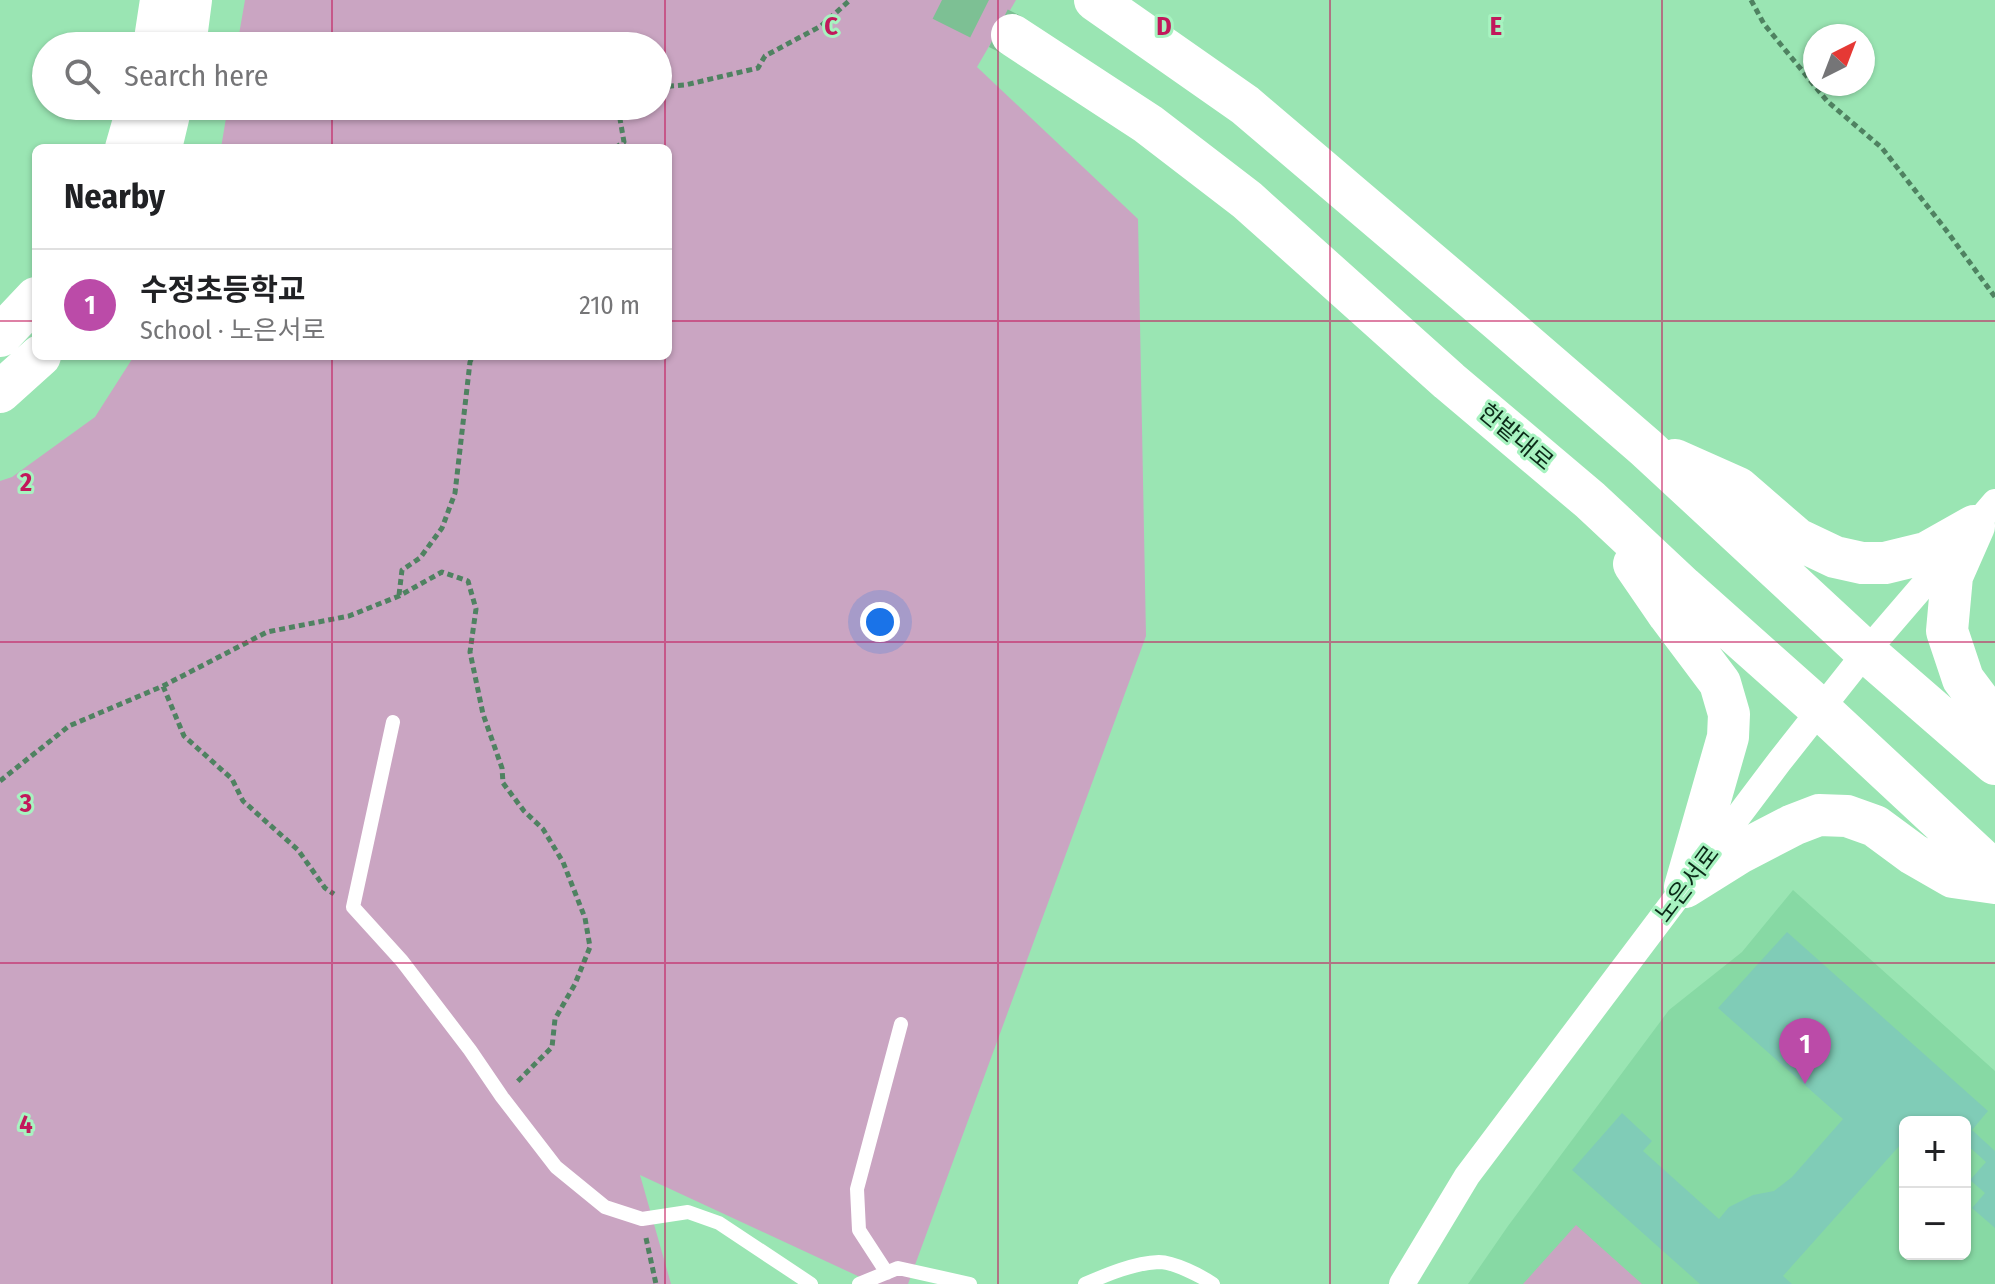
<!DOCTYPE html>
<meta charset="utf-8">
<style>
:root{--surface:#fff;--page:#f2f2f2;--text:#202124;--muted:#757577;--line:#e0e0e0;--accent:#bb4ba8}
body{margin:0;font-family:"Fira Sans Condensed","Noto Sans KR",sans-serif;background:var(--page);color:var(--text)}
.controls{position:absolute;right:24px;bottom:24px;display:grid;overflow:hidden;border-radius:12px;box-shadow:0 2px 6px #0004}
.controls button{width:72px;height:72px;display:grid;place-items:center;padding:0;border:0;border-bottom:2px solid var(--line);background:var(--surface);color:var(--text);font:40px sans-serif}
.compass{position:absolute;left:1803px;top:24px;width:72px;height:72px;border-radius:50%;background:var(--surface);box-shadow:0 2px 6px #0004;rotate:42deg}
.you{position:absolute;left:880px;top:622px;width:28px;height:28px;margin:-20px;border:6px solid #fff;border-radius:50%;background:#1a73e8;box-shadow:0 0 0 12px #1a73e833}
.badge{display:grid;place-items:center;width:52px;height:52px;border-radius:50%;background:var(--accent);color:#fff;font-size:26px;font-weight:700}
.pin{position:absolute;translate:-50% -66px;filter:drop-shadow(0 2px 4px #0008)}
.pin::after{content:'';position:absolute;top:42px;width:28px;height:24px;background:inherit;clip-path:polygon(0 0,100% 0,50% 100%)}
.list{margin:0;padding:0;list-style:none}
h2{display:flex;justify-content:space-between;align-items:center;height:104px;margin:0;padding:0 32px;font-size:34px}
h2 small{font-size:26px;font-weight:400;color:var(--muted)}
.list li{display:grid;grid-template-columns:52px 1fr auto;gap:24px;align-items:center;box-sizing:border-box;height:112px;padding:0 32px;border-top:2px solid var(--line)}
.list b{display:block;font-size:30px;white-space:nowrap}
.list p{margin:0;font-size:26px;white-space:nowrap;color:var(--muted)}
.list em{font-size:26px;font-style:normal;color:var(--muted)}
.icon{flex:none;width:44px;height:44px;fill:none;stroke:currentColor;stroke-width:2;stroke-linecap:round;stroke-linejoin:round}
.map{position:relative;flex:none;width:1995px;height:1284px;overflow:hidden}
.search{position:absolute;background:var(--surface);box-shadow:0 2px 6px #0004;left:32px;top:32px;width:640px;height:88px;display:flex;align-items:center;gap:20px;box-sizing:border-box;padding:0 28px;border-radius:44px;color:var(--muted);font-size:30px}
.panel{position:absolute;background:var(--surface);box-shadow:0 2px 6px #0004;left:32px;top:144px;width:640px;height:216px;border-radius:12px}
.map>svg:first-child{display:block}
.built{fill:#87d9a4;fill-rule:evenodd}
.green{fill:#caa5c2}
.building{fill:#80ccb7}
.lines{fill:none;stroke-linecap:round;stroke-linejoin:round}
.primary-tunnel{stroke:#7dc094;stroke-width:42;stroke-dasharray:42 21;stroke-linecap:butt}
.path{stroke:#4f8261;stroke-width:5;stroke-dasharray:6 4;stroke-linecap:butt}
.lane{stroke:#fff;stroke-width:14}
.street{stroke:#fff;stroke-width:26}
.primary{stroke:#fff;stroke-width:42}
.grid{fill:none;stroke:#c2185b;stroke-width:2;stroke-opacity:0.55}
.labels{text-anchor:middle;stroke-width:6;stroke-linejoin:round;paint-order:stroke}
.street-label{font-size:24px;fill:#0b2a18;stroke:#a7f3c0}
.grid-label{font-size:26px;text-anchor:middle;font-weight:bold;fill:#c2185b;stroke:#a7f3c0;stroke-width:6;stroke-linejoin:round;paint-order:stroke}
</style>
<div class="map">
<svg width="1995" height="1284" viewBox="0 0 1995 1284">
<rect width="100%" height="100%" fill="#9ae5b3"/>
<path class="built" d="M1793,890L1995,1071V1284H1468L1508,1226L1669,1010L1742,952ZM1905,1122H1965V1254H1905Z"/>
<path class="green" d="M245,0H1016L977,67L1138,219L1146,636L908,1284H875L640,1175L671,1284H0V481L12,477L95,417L134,356H668V148H221L228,106H658V46H237Z
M1576,1225L1642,1284H1523Z"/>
<path class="building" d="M1787,932L1988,1111L1972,1130L1995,1151V1228L1972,1208L1985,1193L1970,1180L1986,1162L1965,1143V1122H1905V1147L1901,1144L1783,1276L1792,1284H1700L1572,1170L1622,1113L1652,1141L1643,1151L1719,1219L1729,1207L1753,1195L1774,1191L1792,1177L1843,1119L1718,1008Z"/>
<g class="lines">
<path class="primary-tunnel" d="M942,0L1012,35"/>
<path class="path" d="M1751,0L1764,24L1827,101L1882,148L1946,230L1995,297
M658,87L685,85L758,68L765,56L821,26L850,0
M615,148L624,142L620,119L627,106
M399,595L402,570L420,558L442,528L455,493L470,362L473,356
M163,686L184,736L232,779L243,801L298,850L325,888L334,894
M0,781L69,726L163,686L267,632L349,616L399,596L442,572L468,581L476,609L470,652L483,714L502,768L503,783L524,811L543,829L563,862L585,918L590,947L575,984L555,1019L552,1047L517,1082
M646,1238L656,1284"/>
<path class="lane" d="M393,722L353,907L402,961L470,1050L502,1097L556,1167L605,1207L642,1219L688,1212L719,1223L811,1284
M887,1273L859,1230L857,1189L901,1024
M859,1284L898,1268L970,1284
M1085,1284C1108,1274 1134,1263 1159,1262C1174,1262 1201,1276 1213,1284"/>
<path class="street" d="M1402,1284L1467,1176L1779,762L1866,652L1995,502"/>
<path class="primary" d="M1095,0L1245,105L1498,320L1645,447L1866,652L1995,764
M1012,35L1148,124L1247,200L1449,381L1590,500L1683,587L1820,709L1995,872
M154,46L161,0
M185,46L191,0
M126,148L138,106
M161,148L171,106
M0,336L36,298
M0,392L40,356
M1675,460L1738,488L1797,539L1835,557L1862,563H1885L1926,553L1974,526
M1974,526L1952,576L1947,631L1963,679L1984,707L1995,717
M1634,564L1669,615L1720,683L1729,714L1728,737L1685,887
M1685,887L1741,852L1793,825L1819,815L1847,816L1875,826L1913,854L1953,877L1995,883"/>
</g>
<path class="grid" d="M332,0V46M665,0V148M998,0V1284M1330,0V1284M1662,0V1284M332,106V148M0,321H36M668,321H1995M332,356V1284M665,356V1284M0,642H1995M0,963H1995"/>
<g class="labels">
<g class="street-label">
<text transform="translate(1516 437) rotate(40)" y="8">한밭대로</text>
<text transform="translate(1687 884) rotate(-53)" y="8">노은서로</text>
</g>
</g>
<g class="grid-label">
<text x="831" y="35">C</text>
<text x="1164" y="35">D</text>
<text x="1496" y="35">E</text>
<text x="26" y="491">2</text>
<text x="26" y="812">3</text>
<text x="26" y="1133">4</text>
</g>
</svg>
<div class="controls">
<button>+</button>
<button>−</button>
</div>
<svg class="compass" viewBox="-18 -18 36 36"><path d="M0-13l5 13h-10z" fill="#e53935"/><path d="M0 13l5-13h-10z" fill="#757577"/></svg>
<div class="you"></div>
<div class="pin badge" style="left:1805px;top:1084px">1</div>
<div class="search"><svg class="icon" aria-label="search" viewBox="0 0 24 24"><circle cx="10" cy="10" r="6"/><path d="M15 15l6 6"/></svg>Search here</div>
<section class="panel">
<h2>Nearby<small></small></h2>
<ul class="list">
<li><span class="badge">1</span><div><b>수정초등학교</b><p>School · 노은서로</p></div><em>210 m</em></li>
</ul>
</section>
</div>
